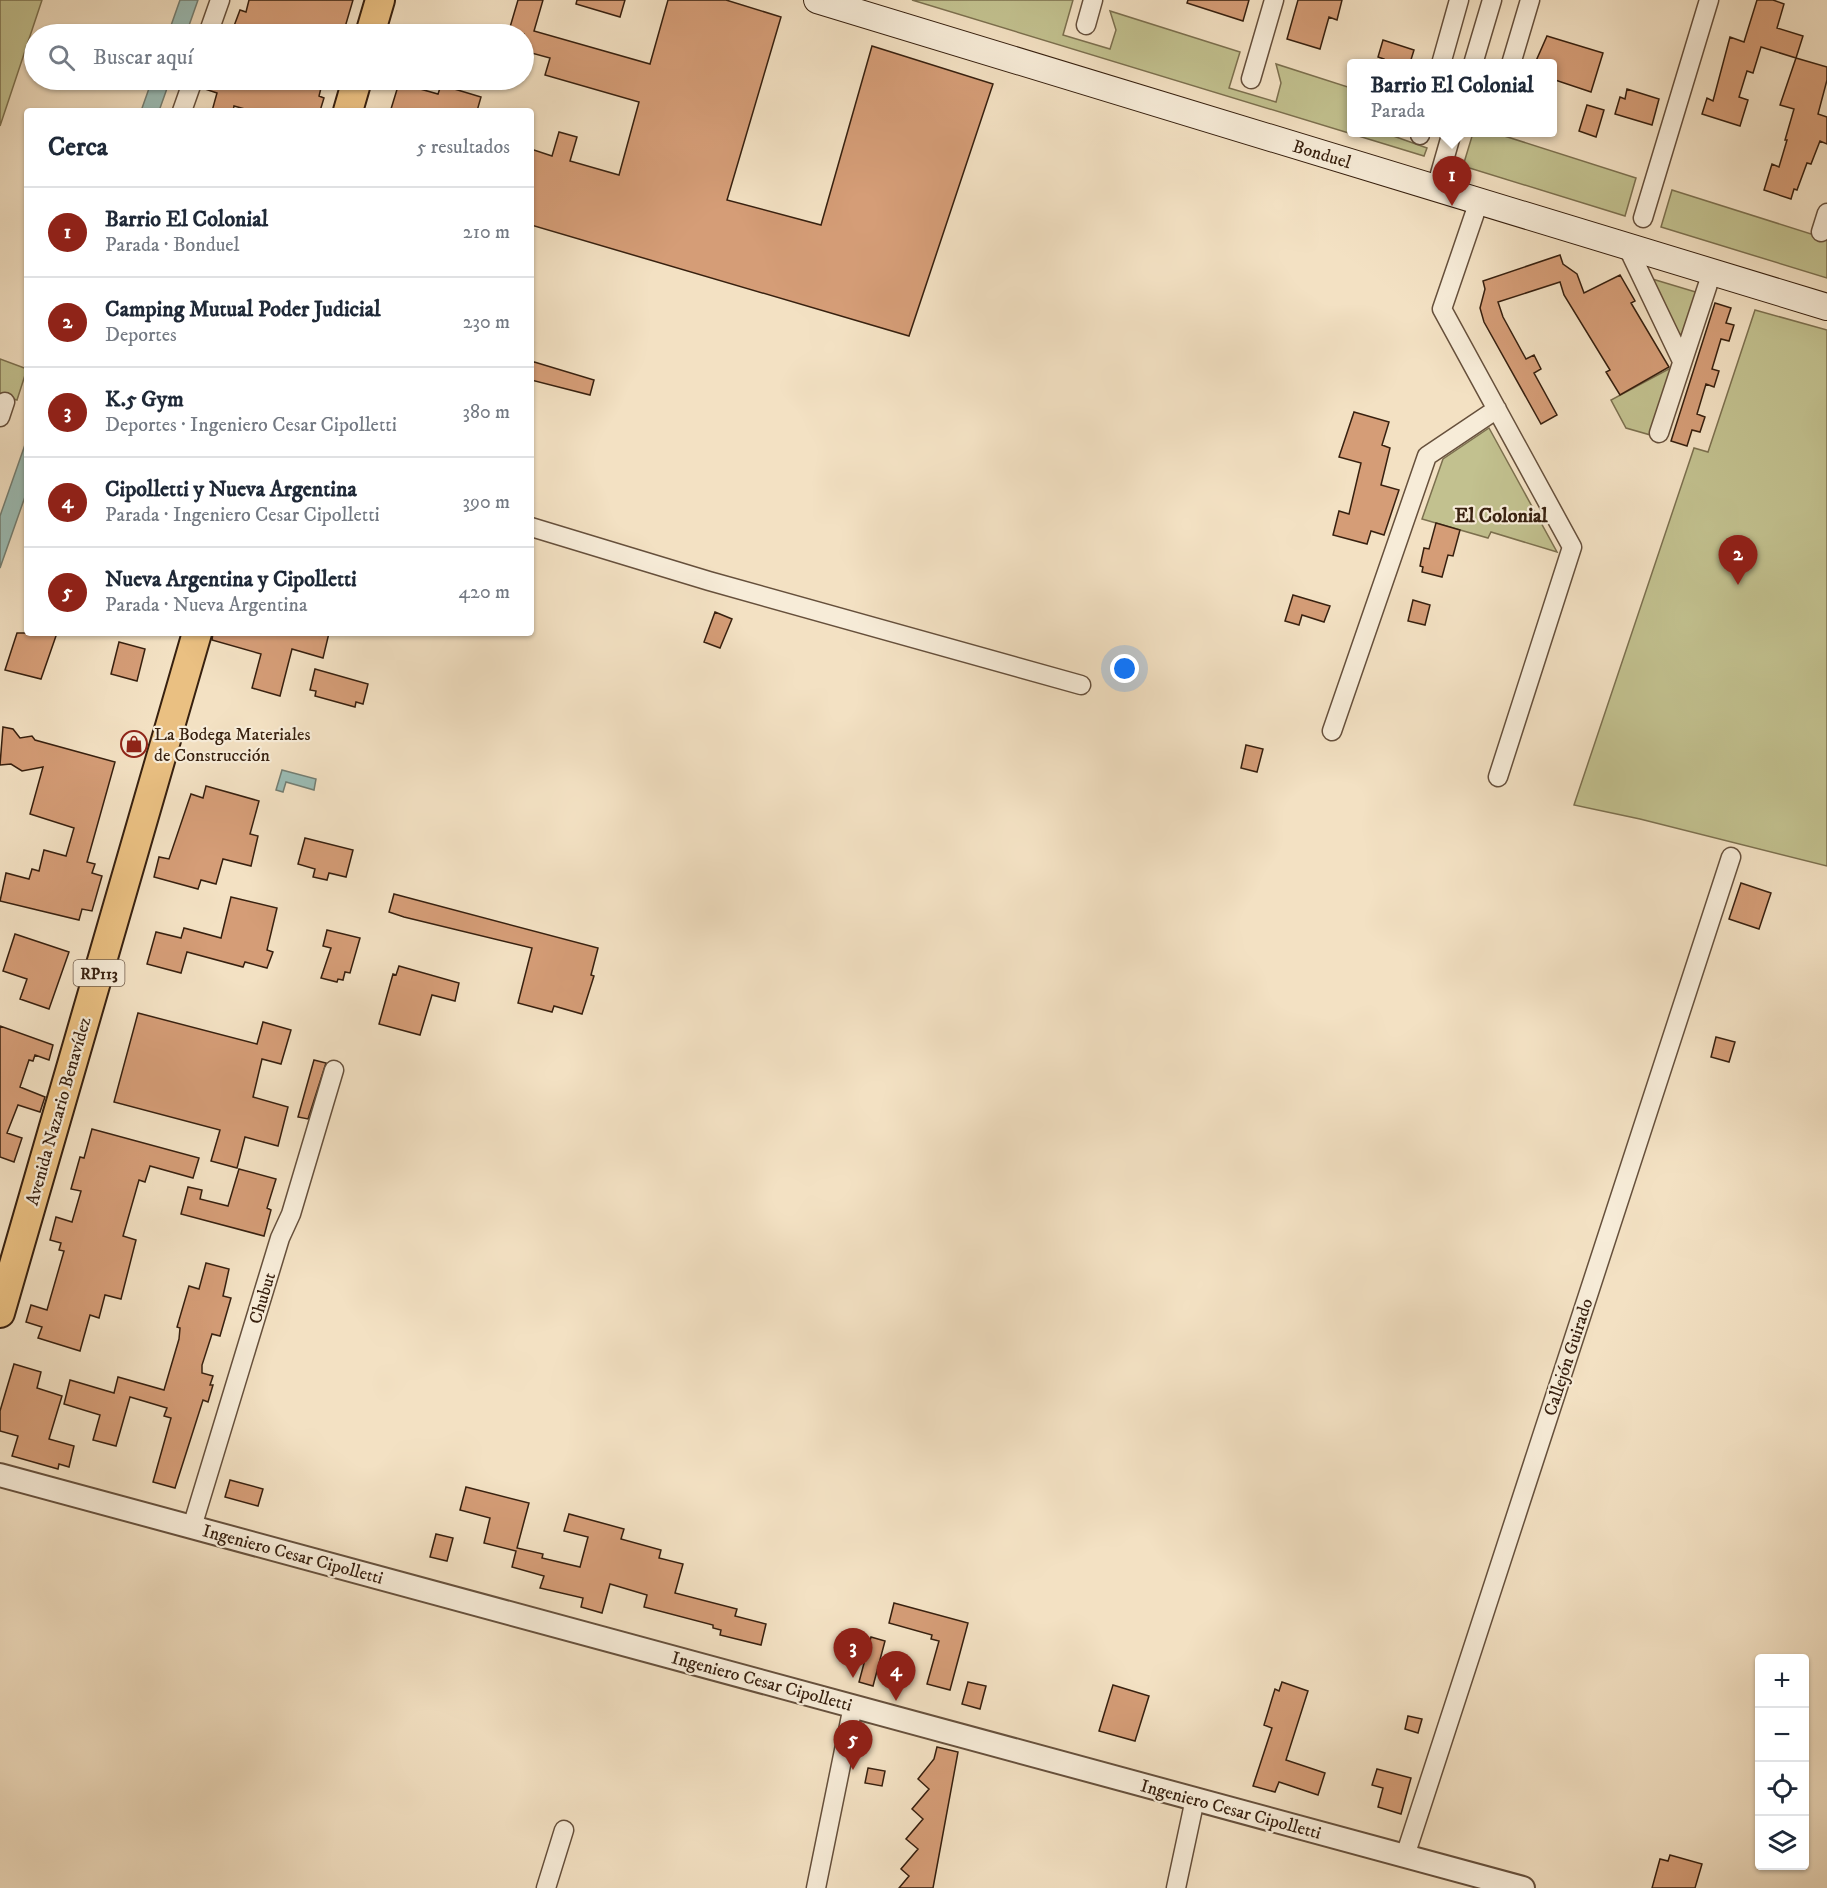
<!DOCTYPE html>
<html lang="es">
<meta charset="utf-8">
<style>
:root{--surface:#fff;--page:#f6f6f7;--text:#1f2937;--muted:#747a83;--line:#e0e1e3;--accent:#8f2418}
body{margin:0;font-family:"IM FELL DW Pica",serif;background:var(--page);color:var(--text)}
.controls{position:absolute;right:18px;bottom:18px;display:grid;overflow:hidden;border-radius:6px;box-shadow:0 2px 4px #0004}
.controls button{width:54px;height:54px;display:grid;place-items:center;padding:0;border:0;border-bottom:2px solid var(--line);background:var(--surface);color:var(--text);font:30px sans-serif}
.you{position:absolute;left:1125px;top:669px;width:21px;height:21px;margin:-15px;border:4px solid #fff;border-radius:50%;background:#1a73e8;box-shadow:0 0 0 9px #1a73e833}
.badge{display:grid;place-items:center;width:39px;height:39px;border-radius:50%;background:var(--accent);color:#fff;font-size:20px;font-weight:700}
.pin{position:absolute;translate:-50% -50px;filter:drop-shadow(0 2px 3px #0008)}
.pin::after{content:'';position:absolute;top:32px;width:21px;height:18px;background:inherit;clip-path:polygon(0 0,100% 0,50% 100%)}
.popup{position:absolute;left:1347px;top:59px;width:210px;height:78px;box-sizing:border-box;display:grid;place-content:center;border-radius:6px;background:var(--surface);filter:drop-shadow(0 2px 4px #0005);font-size:20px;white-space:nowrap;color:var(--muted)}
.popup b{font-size:22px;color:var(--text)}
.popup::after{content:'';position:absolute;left:50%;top:100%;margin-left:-12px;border:12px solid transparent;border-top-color:var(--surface)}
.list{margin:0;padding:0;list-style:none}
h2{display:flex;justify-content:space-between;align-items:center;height:78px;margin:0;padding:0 24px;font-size:26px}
h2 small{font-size:20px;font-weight:400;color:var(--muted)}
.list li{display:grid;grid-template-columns:39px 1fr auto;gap:18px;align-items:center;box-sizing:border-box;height:90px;padding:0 24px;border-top:2px solid var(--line)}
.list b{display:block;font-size:22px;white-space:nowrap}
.list p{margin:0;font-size:20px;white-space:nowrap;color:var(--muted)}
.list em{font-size:20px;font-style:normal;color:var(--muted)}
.icon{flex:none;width:33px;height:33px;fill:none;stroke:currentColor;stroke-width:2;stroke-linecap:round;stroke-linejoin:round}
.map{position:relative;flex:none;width:1827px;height:1888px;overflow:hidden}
.search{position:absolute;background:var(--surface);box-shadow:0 2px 4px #0004;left:24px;top:24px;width:510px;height:66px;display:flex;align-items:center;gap:15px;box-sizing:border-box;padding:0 21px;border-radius:33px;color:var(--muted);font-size:22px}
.panel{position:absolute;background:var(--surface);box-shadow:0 2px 4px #0004;left:24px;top:108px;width:510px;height:528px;border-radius:6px}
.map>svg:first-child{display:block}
.green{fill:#c2c18f;stroke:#7c704f;stroke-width:1.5}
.water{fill:#9bbdb6;stroke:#737e73;stroke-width:1.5}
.building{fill:#d59d77;stroke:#37200f;stroke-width:1.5}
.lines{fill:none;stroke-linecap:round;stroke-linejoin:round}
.minor-casing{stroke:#66503c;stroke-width:21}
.tertiary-casing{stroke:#66503c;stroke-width:26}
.secondary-casing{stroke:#37200f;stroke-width:28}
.primary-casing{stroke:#37200f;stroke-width:32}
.minor{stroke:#f7ecd8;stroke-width:18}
.tertiary{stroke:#f7ecd8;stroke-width:22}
.secondary{stroke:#f7ecd8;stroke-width:26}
.primary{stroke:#eac082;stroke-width:28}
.labels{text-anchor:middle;stroke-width:4.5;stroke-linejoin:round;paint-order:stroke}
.shield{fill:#f7ecd8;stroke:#715d4b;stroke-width:1.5}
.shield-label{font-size:16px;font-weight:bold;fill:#37200f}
.street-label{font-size:18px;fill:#37200f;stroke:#f7ecd8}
.poi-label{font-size:18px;fill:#37200f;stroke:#f7ecd8;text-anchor:start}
.neighbourhood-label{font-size:20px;font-weight:bold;fill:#37200f;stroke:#f7ecd8}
</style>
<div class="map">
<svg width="1827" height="1888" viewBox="0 0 1827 1888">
<rect width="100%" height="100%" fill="#f3e1c3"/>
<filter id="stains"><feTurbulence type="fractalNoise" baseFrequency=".00333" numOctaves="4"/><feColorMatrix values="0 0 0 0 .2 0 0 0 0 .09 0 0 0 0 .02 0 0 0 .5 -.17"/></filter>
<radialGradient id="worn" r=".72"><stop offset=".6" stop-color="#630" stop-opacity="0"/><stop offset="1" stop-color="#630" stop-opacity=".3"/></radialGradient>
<path class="green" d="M0,0H42L0,126Z
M912,0H1073L1063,35L1110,49L1116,30L1110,11L1240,52L1229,88L1276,102L1281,83L1276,64L1351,88L1352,132L1385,133L1427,148L1424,156Z
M1473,133H1495L1636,178L1625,216L1463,166Z
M1672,190L1827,239V278L1661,227Z
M1649,278L1699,293L1682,347Z
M1755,310L1827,330V866L1640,819L1574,805L1694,448L1708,452Z
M0,359L27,369L17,400L0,395Z
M1678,364L1654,436L1626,428L1611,400Z
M1489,428L1557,552L1491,532L1488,538L1422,519L1443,459Z"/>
<path class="water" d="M180,0H198L186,34H168Z
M152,80H170L159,111H141Z
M27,439V491L0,568V516Z
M282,770L316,779L314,790L286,782L283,792L276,790Z"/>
<path class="building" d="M249,0H353L343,34H231L240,10L246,12Z
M518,0H543L534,31L650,64L668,0H726L781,17L727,200L821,225L872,46L993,84L909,336L531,225V149L552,156L559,132L577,137L570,161L619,175L639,102L545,75L550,58L524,51V34H508Z
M577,0H625L620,17L576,4Z
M1188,0H1249L1243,21L1187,3Z
M1298,0H1342L1337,20L1329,17L1320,49L1287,39Z
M1757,0H1773L1784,4L1777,28L1803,36L1796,58L1761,47L1753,73L1747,71L1739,97L1748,100L1740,126L1702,114L1707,98L1713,101L1730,37L1744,42Z
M1547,36L1603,53L1591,92L1552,79V63L1536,61Z
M1383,40L1414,50L1410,63H1383L1384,59L1378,57Z
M1796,58L1827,67V80L1818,114L1827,117V144L1820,141L1811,164L1807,163L1797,190L1794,189L1791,199L1764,190L1772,164L1779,167L1787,140H1785L1794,109L1780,105Z
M204,80H323L319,96L324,98L320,111H252L234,106L233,111H212L217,93L202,88Z
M399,83L438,94L441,85L481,97L477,111H400L391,109Z
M1627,89L1659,99L1652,125L1615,114L1620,97L1625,99Z
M1587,105L1604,110L1596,137L1579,131Z
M1560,255L1563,264L1577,274L1584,293L1620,275L1635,301L1631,303L1669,367L1620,395L1606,372L1610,370L1564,295L1560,282L1498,302L1503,317L1526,359L1534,355L1541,369L1534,373L1557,415L1541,424L1484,322L1480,308L1485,289L1483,281Z
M1715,303L1731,308L1726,323L1734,325L1729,341L1721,339L1712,369L1719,371L1714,387L1706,384L1697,414L1705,417L1700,432L1692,430L1687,446L1671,441Z
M531,361L594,380L590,395L531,380Z
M1354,412L1389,422L1382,445L1390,448L1381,485L1399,490L1384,535L1371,531L1367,544L1333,535L1339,511L1349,514L1361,463L1339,457Z
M1436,523L1460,530L1453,556L1448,555L1442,577L1422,572L1423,567L1420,566L1424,548L1429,549Z
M1293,595L1330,606L1324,622L1302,615L1299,625L1285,621Z
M1413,600L1430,605L1425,625L1408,621Z
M715,612L732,619L720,648L704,642Z
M17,633H57L41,679L5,670Z
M213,633H329L323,658L292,649L280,696L252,688L261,654L212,640Z
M119,642L145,649L137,681L111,674Z
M315,669L368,684L363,704L356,702L355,707L315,696L316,691L310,690Z
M3,727L13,729L20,738L32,736L35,740L115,762L87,862L95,864L92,873L102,876L92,911L82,909L79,920L0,901L6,873L29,879L32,869L39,871L44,850L66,856L74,828L30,814L43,767L22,771L11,764L0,765Z
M1246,745L1263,749L1257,772L1241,768Z
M206,786L259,801L250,834L258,836L251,866L223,859L216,884L201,880L198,889L154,877L159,857L169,859L191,794L203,798Z
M305,838L353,850L346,877L329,873L327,880L313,877L315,869L298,864Z
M1741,883L1771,893L1759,929L1729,919Z
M394,894L598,948L591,975L594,976L582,1014L554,1006L552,1012L518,1003L532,948L404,917L389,912Z
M231,897L277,908L267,950L273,952L267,968L245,962L243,967L187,952L181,973L147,964L156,932L181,938L184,928L221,938Z
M327,930L360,938L350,973L345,972L343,980L338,979L337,982L321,978L331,948L323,946Z
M15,934L69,952L49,1009L20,999L27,979L3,971Z
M399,966L459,983L455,1001L432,995L420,1035L379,1024L393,974L396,975Z
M138,1013L257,1044L263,1022L291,1030L281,1064L262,1059L253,1097L288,1107L278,1146L245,1137L237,1168L211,1161L220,1130L114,1102Z
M0,1026L53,1045L49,1060L35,1055L33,1061L29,1060L20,1087L45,1097L40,1112L18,1105L7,1133L22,1138L14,1162L0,1157Z
M1716,1037L1735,1042L1729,1062L1711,1057Z
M314,1060L326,1063L308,1119L298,1117Z
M92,1129L199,1158L193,1178L150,1166L145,1182L139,1180L123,1236L136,1240L121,1299L105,1295L99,1318L90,1315L80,1351L38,1338L42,1327L26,1322L31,1305L47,1310L64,1251L59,1250L61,1243L50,1240L56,1217L72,1222L81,1191L71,1189L80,1157L84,1158Z
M239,1169L276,1179L267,1208L271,1210L264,1236L181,1214L188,1187L202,1190L200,1199L228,1206Z
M206,1263L229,1269L223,1296L231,1298L220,1336L212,1334L202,1365V1373L213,1376L210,1385H213L208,1402L203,1400L175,1488L153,1482L171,1418L164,1416L167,1408L130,1397L116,1446L93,1440L100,1415L64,1404L70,1380L114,1393L118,1377L164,1390L179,1339L180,1328L177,1327L189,1286L199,1289Z
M14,1364L41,1372L37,1388L62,1396L49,1439L74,1446L69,1467L59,1464L58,1469L12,1456L18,1436L0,1431V1411Z
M230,1480L263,1489L258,1506L225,1497Z
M466,1487L529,1503L517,1548L543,1554L542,1558L580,1567L588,1537L564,1531L569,1514L624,1529L621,1539L661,1550L659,1558L683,1564L675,1593L737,1609L735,1616L766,1624L761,1645L720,1635L721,1630L713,1628V1625L644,1607L647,1595L610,1584L602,1613L581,1607L583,1598L540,1588L544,1576L512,1567L516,1551L484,1543L490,1518L460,1510Z
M436,1534L453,1538L447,1561L430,1557Z
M894,1603L968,1623L950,1690L927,1684L939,1641L931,1639L932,1635L889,1623Z
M871,1637L885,1641L873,1686L859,1682Z
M968,1682L986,1686L980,1709L962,1704Z
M1282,1682L1308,1691L1286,1760L1325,1773L1318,1795L1279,1782L1275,1792L1253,1786L1272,1728L1264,1725L1275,1689L1279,1691Z
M1113,1685L1149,1696L1135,1741L1099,1731Z
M1408,1716L1422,1719L1418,1733L1405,1729Z
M937,1747L958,1752L933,1888H899L909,1876L901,1869L918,1849L906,1839L923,1819L912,1809L929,1789L918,1779L934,1759Z
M868,1768L885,1771L882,1786L865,1783Z
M1377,1769L1411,1778L1401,1814L1378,1807L1383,1788L1372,1785Z
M1670,1855L1702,1864L1695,1888H1652L1660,1859L1668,1861Z"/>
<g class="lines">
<defs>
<path id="minor" d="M1086,25L1093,0
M208,34L220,0
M1441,64L1459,0
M1473,64L1492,0
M1511,64L1530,0
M1251,79L1274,0
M182,111L193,80
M1420,135V132
M1436,188L1452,132
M1479,201L1442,309L1572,547L1498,777
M1643,218L1709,0
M1821,232L1827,213
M1627,246L1682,361
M0,417L5,402
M1659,433L1712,272
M531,527L709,581L1081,685
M1332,731L1427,456L1497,409
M192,1527L280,1238L291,1214L334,1070
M1405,1856L1731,857
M546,1888L564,1830
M816,1888L853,1706
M1176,1888L1195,1799"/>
<path id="tertiary" d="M0,1475L1523,1888"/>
<path id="secondary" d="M817,0L1827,307"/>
<path id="primary" d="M370,34L380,0
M348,111L357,80
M0,1313L197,633"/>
</defs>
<use href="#minor" class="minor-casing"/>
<use href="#tertiary" class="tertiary-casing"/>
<use href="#secondary" class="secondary-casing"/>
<use href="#primary" class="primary-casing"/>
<use href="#minor" class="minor"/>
<use href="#tertiary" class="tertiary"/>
<use href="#secondary" class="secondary"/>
<use href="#primary" class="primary"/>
</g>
<defs>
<symbol id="shop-ring" viewBox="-11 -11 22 22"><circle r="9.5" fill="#f7ecd8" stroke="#8f2418" stroke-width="1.5"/><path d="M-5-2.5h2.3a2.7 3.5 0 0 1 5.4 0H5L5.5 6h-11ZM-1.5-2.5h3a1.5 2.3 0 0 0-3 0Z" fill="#8f2418"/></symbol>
</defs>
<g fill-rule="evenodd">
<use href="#shop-ring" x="119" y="729" width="30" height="30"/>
</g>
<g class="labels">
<rect class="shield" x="73.5" y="960" width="51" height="26" rx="4.5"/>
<g class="shield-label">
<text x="99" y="979">RP113</text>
</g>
<g class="street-label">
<text transform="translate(1322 154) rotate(17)" y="6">Bonduel</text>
<text transform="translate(58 1111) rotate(-74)" y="6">Avenida Nazario Benavídez</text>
<text transform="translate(262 1298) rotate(-73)" y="6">Chubut</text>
<text transform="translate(1568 1357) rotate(-72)" y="6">Callejón Guirado</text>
<text transform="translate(293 1554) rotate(15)" y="6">Ingeniero Cesar Cipolletti</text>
<text transform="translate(762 1681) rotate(15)" y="6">Ingeniero Cesar Cipolletti</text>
<text transform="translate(1231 1809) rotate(15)" y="6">Ingeniero Cesar Cipolletti</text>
</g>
<g class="poi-label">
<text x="154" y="740">La Bodega Materiales<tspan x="154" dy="21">de Construcción</tspan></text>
</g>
<g class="neighbourhood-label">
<text x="1501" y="522">El Colonial</text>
</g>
</g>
<rect width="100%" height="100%" filter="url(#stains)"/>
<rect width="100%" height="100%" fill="url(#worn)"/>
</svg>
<div class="controls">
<button>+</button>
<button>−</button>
<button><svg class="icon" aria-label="locate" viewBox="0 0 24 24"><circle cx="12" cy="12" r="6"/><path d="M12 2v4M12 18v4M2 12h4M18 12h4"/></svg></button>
<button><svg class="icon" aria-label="layers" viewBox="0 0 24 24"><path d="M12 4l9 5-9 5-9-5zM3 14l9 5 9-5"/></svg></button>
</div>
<div class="you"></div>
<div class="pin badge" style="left:1452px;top:206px">1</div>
<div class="popup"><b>Barrio El Colonial</b>Parada</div>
<div class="pin badge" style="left:1738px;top:585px">2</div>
<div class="pin badge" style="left:853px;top:1678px">3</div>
<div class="pin badge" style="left:896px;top:1701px">4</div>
<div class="pin badge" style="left:853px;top:1770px">5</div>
<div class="search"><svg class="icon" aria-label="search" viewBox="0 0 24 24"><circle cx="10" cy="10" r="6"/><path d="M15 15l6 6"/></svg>Buscar aquí</div>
<section class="panel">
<h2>Cerca<small>5 resultados</small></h2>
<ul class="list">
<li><span class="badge">1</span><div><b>Barrio El Colonial</b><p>Parada · Bonduel</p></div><em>210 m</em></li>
<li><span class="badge">2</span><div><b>Camping Mutual Poder Judicial</b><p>Deportes</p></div><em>230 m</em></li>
<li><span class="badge">3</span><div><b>K.5 Gym</b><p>Deportes · Ingeniero Cesar Cipolletti</p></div><em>380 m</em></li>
<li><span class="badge">4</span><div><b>Cipolletti y Nueva Argentina</b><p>Parada · Ingeniero Cesar Cipolletti</p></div><em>390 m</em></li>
<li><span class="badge">5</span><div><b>Nueva Argentina y Cipolletti</b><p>Parada · Nueva Argentina</p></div><em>420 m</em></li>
</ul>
</section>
</div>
